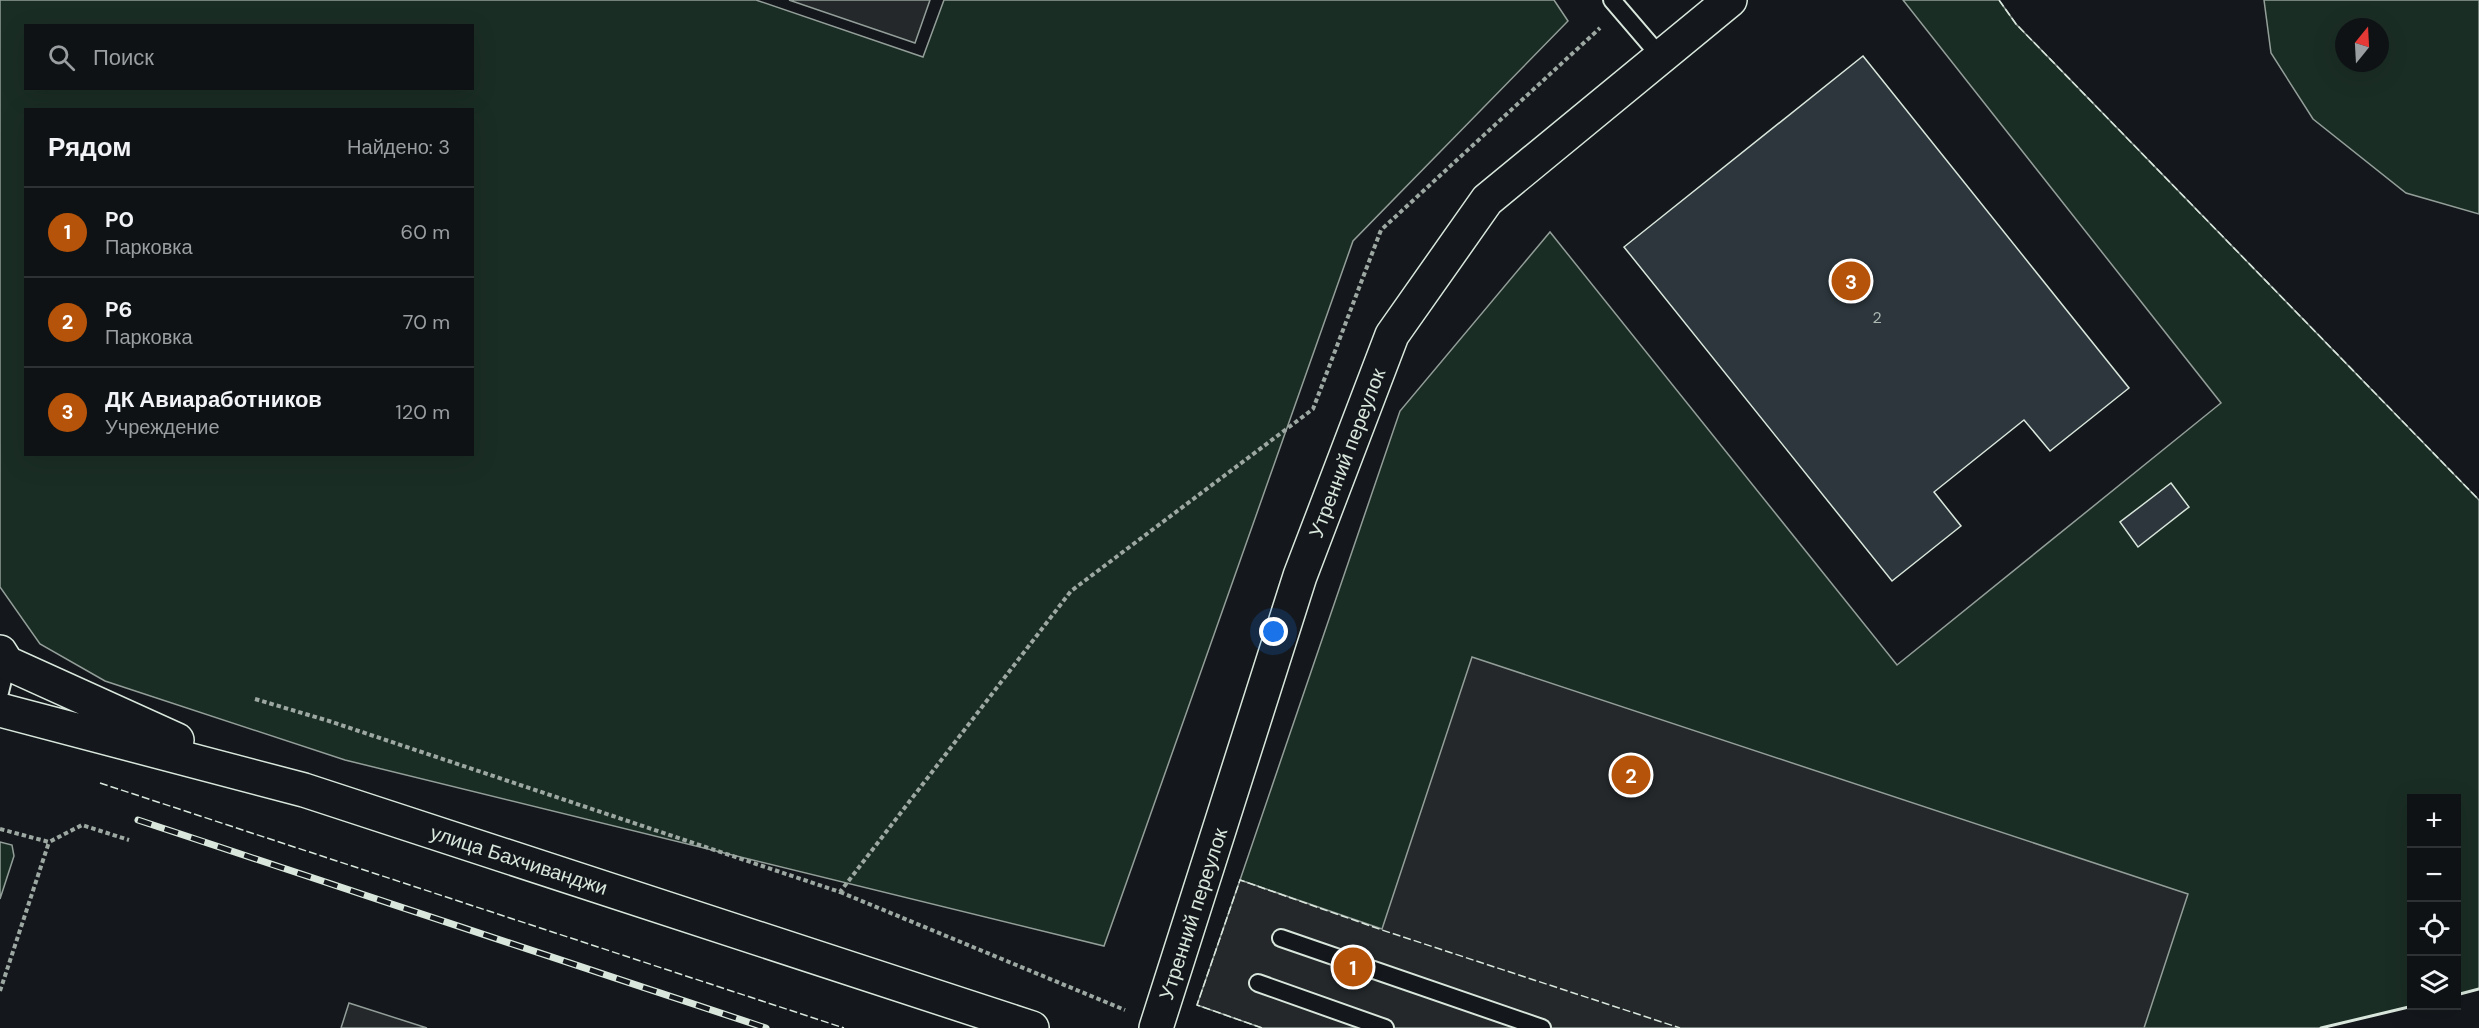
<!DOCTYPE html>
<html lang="ru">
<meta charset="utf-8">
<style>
:root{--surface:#0f1215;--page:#1d2022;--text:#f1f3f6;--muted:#9b9ea0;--line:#2f3234;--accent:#b45309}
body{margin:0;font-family:"DM Sans",sans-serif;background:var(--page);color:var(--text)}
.controls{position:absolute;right:18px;bottom:18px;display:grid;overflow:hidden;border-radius:0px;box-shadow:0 6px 24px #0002}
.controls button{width:54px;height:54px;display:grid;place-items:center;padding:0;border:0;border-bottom:2px solid var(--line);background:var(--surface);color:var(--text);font:30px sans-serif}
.compass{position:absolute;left:2335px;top:18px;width:54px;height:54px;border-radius:50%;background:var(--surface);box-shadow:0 6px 24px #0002;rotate:18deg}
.you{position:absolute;left:1274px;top:632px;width:21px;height:21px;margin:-15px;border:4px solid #fff;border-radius:50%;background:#1a73e8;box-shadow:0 0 0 9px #1a73e833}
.badge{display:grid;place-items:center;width:39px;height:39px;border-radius:50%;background:var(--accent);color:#fff;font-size:20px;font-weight:700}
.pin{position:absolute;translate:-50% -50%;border:3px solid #fff;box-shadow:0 2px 6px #0006}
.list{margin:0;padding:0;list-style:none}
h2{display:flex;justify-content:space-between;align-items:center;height:78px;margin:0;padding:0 24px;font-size:26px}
h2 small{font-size:20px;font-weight:400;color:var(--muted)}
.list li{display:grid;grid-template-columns:39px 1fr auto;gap:18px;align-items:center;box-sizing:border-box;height:90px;padding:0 24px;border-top:2px solid var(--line)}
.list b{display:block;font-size:22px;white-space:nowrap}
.list p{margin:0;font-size:20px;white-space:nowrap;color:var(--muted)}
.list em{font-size:20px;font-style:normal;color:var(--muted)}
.icon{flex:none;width:33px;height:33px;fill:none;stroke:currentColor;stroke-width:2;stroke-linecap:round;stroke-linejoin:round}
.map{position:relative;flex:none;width:2479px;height:1028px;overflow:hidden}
.search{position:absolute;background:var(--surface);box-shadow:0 6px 24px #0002;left:24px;top:24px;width:450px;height:66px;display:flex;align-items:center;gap:15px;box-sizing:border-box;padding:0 21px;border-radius:0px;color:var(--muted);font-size:22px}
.panel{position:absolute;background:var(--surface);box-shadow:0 6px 24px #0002;left:24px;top:108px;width:450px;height:348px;border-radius:0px}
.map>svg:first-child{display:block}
.green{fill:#1a2d24;stroke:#939e99;stroke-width:1.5;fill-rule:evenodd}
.parking{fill:#24282b;stroke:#939e99;stroke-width:1.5}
.building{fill:#2c363c;stroke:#d8e6dc;stroke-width:1.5}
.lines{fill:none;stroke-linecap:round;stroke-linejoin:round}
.lane-casing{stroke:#d8e6dc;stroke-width:20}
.street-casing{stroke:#d8e6dc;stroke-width:36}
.secondary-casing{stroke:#d8e6dc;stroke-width:36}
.path{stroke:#9da8a2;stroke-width:4;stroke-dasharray:4.5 3;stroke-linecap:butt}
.lane{stroke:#14181c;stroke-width:16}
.street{stroke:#14181c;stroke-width:33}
.secondary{stroke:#14181c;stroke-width:33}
.rail-casing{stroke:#d8e6dc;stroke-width:7}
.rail{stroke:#14181c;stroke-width:4.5;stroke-dasharray:14;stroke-linecap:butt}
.fence{stroke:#d8e6dc;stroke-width:1.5;stroke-dasharray:8 3;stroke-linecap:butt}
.wall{stroke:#d8e6dc;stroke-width:3}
.labels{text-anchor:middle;stroke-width:4.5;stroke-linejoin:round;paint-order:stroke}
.number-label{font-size:16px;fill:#adbab4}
.street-label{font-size:20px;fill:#d8e6dc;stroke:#14181c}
</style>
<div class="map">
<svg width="2479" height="1028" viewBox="0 0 2479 1028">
<rect width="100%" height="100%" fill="#14181c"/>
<path class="green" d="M0,0H756L923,57L944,0H1554L1568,21L1353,241L1104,946L345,760L105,681L40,644L0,587ZM26,26H472V88H26ZM26,110H472V454H26Z
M1903,0H1999L2016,24L2479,500V989L2457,995L2456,798H2412L2413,1006L2321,1028H1680L1382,930L1240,880L1400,411L1550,232L1897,665L2221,403Z
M2264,0H2479V214L2406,193L2313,119L2271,53ZM2344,27H2380V63H2344Z
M0,842L12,845L14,856L0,899Z"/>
<path class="parking" d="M789,0H930L915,43Z
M1472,657L2188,894L2144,1028H1262L1197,1005L1240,880L1382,929Z
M349,1003L427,1028H341Z"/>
<path class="building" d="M1863,56L2129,388L2050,451L2024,420L1934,492L1961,526L1892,581L1624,247Z
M2171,483L2189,507L2138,547L2120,522Z"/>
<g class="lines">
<defs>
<path id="lane" d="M1612,0L1660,56
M0,692L7,663
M1281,938L1542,1028
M1258,983L1385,1028"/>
<path id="street" d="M1156,1028L1300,576L1392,335L1487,200L1730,0"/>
<path id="secondary" d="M0,652L7,663L177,740
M0,710L304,790L1032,1028"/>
</defs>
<use href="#lane" class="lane-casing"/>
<use href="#street" class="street-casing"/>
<use href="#secondary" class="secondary-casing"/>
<path class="path" d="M255,699L329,721L840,892L1071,591L1313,409L1381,230L1600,28
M0,829L49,842L82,825L129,840
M840,892L1125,1010
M0,991L49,842"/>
<use href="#lane" class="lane"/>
<use href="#street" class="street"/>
<use href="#secondary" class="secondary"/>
<defs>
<path id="rail" d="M138,820L766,1028"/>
</defs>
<use href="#rail" class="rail-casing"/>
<use href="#rail" class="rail"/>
<path class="fence" d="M1999,0L2016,24L2479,500
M100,783L844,1028
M1262,1028L1197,1005L1240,880L1382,930L1680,1028"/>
<path class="wall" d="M2456,995L2479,989
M2321,1028L2413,1006"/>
</g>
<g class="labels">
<g class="number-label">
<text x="1877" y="323">2</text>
</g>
<g class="street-label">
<text transform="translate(1347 453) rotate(-69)" y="7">Утренний переулок</text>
<text transform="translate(519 860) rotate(18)" y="7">улица Бахчиванджи</text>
<text transform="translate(1193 914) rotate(-72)" y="7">Утренний переулок</text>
</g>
</g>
</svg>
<div class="controls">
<button>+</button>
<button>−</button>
<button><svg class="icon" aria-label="locate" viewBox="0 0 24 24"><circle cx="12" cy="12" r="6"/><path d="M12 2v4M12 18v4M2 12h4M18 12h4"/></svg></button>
<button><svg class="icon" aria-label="layers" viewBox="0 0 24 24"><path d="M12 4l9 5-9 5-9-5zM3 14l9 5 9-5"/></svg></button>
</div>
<svg class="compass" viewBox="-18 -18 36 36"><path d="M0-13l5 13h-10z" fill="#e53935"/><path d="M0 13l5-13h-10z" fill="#9b9ea0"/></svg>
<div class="you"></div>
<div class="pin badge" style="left:1353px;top:967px">1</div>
<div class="pin badge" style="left:1631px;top:775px">2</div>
<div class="pin badge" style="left:1851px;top:281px">3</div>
<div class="search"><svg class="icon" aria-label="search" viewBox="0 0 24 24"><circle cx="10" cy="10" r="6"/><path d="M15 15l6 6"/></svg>Поиск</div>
<section class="panel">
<h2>Рядом<small>Найдено: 3</small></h2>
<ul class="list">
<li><span class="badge">1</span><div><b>P0</b><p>Парковка</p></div><em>60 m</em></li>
<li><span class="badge">2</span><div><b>P6</b><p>Парковка</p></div><em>70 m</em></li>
<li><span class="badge">3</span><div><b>ДК Авиаработников</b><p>Учреждение</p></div><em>120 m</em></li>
</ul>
</section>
</div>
